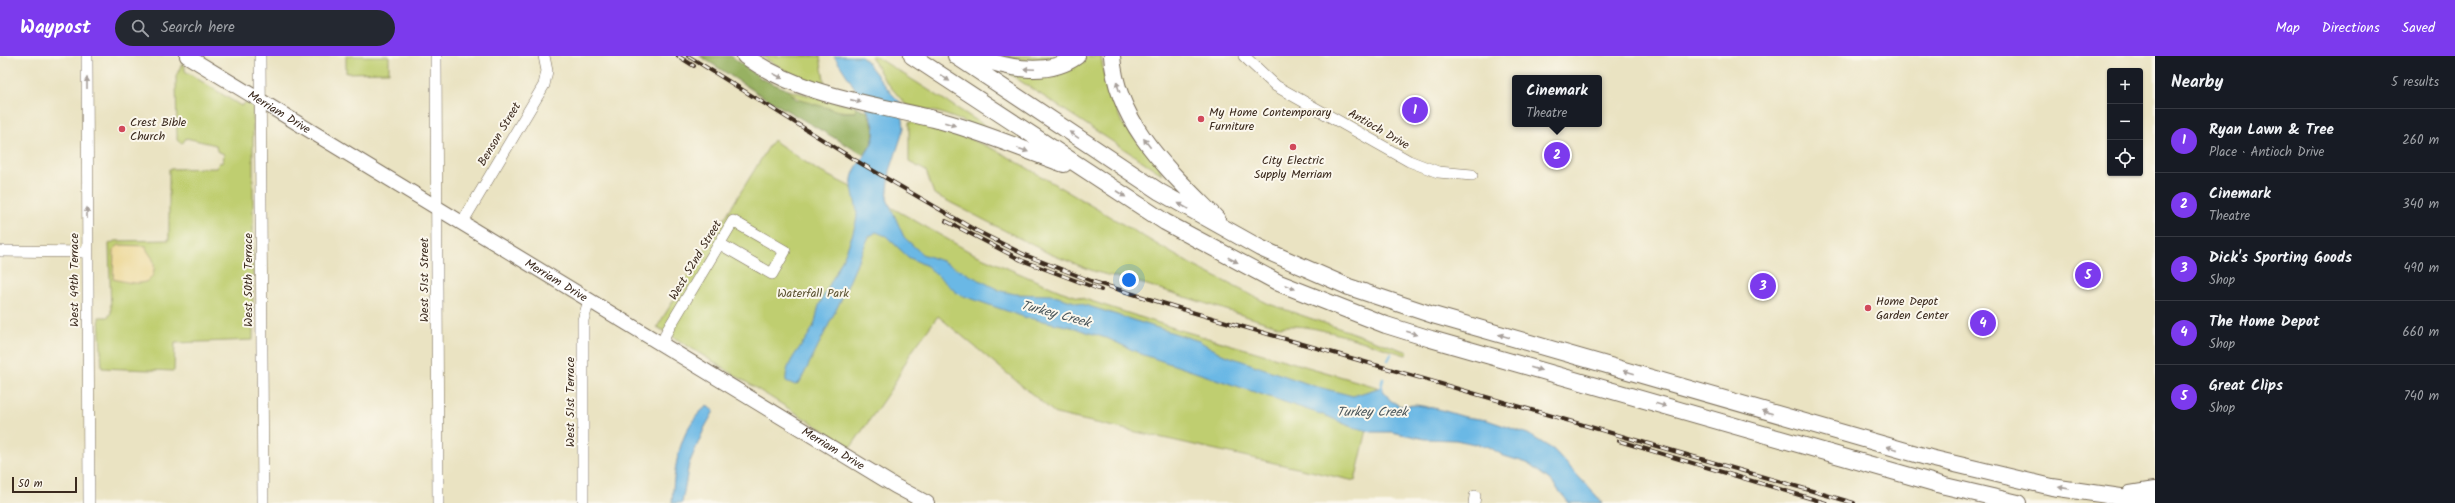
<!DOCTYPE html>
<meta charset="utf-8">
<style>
:root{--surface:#171b24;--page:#242831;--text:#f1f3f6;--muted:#9ea1a6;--line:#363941;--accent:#7c3aed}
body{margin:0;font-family:Kalam,sans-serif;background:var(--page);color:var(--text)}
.controls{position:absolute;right:12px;top:12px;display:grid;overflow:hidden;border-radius:4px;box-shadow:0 1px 3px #0004}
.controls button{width:36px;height:36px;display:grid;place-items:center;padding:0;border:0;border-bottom:1px solid var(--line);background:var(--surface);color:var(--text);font:20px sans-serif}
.scale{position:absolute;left:12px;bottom:10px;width:65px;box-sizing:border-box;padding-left:4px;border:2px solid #3b2a1e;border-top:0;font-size:11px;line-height:14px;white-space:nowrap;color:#3b2a1e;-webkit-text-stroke:3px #fbf7ec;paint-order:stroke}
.you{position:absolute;left:1129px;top:224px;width:14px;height:14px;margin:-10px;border:3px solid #fff;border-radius:50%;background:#1a73e8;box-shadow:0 0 0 6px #1a73e833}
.badge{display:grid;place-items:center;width:26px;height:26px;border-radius:50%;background:var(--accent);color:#fff;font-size:13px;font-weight:700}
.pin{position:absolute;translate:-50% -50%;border:2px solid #fff;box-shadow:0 1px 4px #0006}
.popup{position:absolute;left:1512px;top:19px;width:90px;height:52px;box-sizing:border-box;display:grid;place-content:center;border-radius:4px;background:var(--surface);filter:drop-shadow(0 1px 3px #0005);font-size:13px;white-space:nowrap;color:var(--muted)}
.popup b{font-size:15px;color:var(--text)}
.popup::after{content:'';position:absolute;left:50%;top:100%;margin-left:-8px;border:8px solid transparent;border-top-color:var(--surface)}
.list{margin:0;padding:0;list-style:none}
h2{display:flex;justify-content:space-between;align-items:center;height:52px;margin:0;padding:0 16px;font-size:17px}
h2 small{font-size:13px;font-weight:400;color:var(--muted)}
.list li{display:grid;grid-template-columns:26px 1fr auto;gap:12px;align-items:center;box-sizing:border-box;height:64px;padding:0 16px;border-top:1px solid var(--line)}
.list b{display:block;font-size:15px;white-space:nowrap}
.list p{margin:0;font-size:13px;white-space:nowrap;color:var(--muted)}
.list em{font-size:13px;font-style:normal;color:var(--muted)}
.icon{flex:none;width:22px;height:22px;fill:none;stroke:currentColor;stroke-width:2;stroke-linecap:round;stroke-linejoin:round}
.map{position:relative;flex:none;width:2155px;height:447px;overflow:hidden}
header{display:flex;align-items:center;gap:24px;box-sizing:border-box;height:56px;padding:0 20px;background:var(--accent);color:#fff}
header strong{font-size:19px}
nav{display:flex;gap:22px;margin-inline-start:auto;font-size:14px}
.search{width:280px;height:36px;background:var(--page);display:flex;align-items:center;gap:10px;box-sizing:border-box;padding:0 14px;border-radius:22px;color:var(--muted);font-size:15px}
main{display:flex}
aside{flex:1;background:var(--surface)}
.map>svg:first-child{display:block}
.green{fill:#bfce70;stroke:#7d7c47}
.forest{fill:#97b162;stroke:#696e40}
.sand{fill:#eeda9e;stroke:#94825e}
.water{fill:#6bb8e5;stroke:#537182}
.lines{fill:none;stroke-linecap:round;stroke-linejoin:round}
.stream{stroke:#6bb8e5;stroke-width:2.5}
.minor-casing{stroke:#786b57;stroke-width:12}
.major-casing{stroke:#786b57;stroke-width:16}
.highway-casing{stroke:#786b57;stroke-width:18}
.minor{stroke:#fff;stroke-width:11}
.major{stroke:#fff;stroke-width:14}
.highway{stroke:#fff;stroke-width:16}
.rail-casing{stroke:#3b2a1e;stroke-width:4}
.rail{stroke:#fbf7ec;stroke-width:2.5;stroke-dasharray:8;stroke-linecap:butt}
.oneway{fill:#a79f9a}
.poi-dot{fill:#d1495b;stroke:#fbf7ec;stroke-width:1.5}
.labels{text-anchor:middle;stroke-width:4;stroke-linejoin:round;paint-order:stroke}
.street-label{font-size:12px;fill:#3b2a1e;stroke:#fbf7ec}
.poi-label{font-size:12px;fill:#3b2a1e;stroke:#fbf7ec;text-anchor:start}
.park-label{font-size:12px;fill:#5c5332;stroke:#fbf7ec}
.water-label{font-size:13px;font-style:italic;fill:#49555a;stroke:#fbf7ec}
</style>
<header>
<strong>Waypost</strong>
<div class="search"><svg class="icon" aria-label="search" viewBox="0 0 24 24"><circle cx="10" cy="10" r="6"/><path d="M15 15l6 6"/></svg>Search here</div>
<nav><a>Map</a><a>Directions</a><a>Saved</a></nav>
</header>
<main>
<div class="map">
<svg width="2155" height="447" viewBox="0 0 2155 447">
<rect width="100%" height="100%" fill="#fbf7ec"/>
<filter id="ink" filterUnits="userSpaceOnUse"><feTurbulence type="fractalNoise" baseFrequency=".025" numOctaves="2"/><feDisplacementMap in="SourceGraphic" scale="8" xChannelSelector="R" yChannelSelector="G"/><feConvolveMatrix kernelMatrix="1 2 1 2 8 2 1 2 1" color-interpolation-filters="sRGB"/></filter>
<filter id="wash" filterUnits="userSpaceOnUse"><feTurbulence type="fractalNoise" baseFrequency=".012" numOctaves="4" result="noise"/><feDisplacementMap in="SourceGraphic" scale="16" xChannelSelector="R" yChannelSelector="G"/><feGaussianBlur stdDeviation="0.9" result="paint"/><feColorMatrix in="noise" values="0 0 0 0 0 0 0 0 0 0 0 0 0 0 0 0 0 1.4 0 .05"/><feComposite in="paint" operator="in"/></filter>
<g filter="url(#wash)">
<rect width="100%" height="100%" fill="#eae3c2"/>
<path class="green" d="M346,0H389V16L346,17Z
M761,0H820L825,30L795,20Z
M871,0H875L990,73L988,75L941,57L906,49L884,23Z
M997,0H1060L1039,6Z
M1087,0H1101L1105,25L1122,67L1159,110L1162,118L1008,17H1058Z
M182,8L185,10V15L241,50L248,45L253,51V284L175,287L174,315L102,312L99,261H108L111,257L109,188L115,185L169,184V113L216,112L219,107L223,106L224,98L217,95L216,89L186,82L182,88L177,84L176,20Z
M788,34L856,51V56C835,56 803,50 788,34Z
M909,66L961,79L1000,96L1192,209L1269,248L1408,296L1406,299C1377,291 1307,264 1280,271L1144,228L1096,216L1050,198L934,138L926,115L909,106Z
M773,84L817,114L889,150L970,196L1060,235L1180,274L1377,331L1355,425L1056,358L938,260L910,298L893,330L851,391L657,271Z"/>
<path class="forest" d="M700,0H731L762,23L788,34L796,43L842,56H856V51L867,55C876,74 877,82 864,99L762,40Z"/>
<path class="sand" d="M119,189L146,190C146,196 153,200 154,207C157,236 127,226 113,223L114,193Z"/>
<path class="water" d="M834,0H862L891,37L901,47L904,72L890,115L887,143L904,181L922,198L942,205L1001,235L1015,238L1051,239L1098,253L1199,285L1222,298L1314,330L1353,340L1381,331L1390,344L1400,350L1417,349L1438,353L1465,361L1487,364L1528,378L1554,394L1603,447H1569L1551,425L1527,407L1504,400L1489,391L1456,384L1425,383L1392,376H1372L1349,370L1329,361L1141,298L1109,283L1071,271L1024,261L958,238L927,210L908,201L886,180L876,176L869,181L865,189L844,238L800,326L795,329L786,325C784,305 807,286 814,269C817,261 817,252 821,245C834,219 849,195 856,166C860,152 850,137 852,123C855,104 878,92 874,71C872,55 844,16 834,0Z
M707,350L714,355L705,371L689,408L682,447H672C674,414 678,372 707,350Z"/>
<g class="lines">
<path class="stream" d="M1388,304L1391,298
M1380,334L1383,323"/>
</g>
</g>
<g filter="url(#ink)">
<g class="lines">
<defs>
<path id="minor" d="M87,0L89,447
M260,0L263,447
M436,0L438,447
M1244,0L1276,30L1409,105L1438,116L1472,119
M462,167L544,29L547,15L544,0
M0,195L87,196
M662,288L667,275L733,165L785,195L772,218L720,188
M583,447V264L589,245
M1474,447L1475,440"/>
<g id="major">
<path id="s1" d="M187,0L895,430L927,447"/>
</g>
<path id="highway" d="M745,0C801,40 870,47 934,63C978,74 1021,93 1064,108
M912,0L1165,166L1279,227L1386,269L1431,283L1945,430L2018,447
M956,0L1160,136L1260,192L1349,231L1433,259L1930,402L2052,431L2155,446
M974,0C1006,12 1047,22 1077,0
M1112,0C1117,70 1171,116 1217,163
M2130,438L2155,434"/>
</defs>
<use href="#minor" class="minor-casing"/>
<use href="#major" class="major-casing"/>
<use href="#highway" class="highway-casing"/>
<use href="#minor" class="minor"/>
<use href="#major" class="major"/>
<use href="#highway" class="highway"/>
<defs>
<path id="rail" d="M678,0L694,10
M688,0L855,104L975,174L1025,199L1094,226L1195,257L1854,447
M946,165L1021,204L1101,234
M1619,385L1826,447"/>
</defs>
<use href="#rail" class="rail-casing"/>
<use href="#rail" class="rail"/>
</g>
<defs><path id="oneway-solid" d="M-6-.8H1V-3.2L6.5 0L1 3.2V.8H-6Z"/></defs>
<g class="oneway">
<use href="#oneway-solid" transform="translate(1029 13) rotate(-177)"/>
<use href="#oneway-solid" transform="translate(778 20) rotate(27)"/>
<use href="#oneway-solid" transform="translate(945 22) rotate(34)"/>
<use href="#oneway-solid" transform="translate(87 27) rotate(-90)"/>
<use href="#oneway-solid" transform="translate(1118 31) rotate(-108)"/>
<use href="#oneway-solid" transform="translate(856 45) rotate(13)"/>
<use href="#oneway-solid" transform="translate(950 68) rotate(17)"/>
<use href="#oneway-solid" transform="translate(1074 79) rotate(-146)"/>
<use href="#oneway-solid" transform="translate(1147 87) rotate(-127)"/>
<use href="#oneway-solid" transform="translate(1023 94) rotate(20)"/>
<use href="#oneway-solid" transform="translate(1121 138) rotate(33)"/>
<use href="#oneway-solid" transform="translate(1183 150) rotate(-150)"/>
<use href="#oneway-solid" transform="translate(87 157) rotate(-90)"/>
<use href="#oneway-solid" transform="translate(1233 204) rotate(28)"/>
<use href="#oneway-solid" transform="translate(1290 231) rotate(22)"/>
<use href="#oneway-solid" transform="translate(1412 277) rotate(17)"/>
<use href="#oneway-solid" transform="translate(1504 280) rotate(-164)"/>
<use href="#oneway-solid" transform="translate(1536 313) rotate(16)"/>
<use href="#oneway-solid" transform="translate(1629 316) rotate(-164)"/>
<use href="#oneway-solid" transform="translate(1661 349) rotate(16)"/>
<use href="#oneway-solid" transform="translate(1767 356) rotate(-164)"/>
<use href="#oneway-solid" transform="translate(1892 392) rotate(-164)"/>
<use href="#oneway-solid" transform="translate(2064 432) rotate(-171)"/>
</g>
</g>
<g class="poi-dot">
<circle cx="1201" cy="63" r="4"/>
<circle cx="122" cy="73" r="4"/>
<circle cx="1293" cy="91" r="4"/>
<circle cx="1868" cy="252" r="4"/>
</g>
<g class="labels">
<g class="street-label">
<text dy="4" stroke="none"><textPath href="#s1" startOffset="108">Merriam Drive</textPath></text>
<text transform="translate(1379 73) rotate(30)" y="4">Antioch Drive</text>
<text transform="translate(499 78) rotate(-59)" y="4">Benson Street</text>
<text transform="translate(695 204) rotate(-59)" y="4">West 52nd Street</text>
<text transform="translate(74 224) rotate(-90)" y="4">West 49th Terrace</text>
<text transform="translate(248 224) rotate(-90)" y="4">West 50th Terrace</text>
<text transform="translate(424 224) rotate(-90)" y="4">West 51st Street</text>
<text dy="4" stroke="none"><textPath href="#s1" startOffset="432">Merriam Drive</textPath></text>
<text transform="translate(570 346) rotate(-90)" y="4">West 51st Terrace</text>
<text dy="4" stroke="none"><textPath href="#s1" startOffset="756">Merriam Drive</textPath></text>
</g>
<g class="poi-label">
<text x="1209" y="60">My Home Contemporary<tspan x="1209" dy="14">Furniture</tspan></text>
<text x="130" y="70">Crest Bible<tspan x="130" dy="14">Church</tspan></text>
<text x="1293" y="108" text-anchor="middle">City Electric<tspan x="1293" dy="14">Supply Merriam</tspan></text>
<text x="1876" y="249">Home Depot<tspan x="1876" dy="14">Garden Center</tspan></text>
</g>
<g class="park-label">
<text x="813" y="241">Waterfall Park</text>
</g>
<g class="water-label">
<text transform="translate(1056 257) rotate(15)" y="5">Turkey Creek</text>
<text x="1372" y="360">Turkey Creek</text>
</g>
</g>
</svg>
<div class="controls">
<button>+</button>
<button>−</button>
<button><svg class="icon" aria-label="locate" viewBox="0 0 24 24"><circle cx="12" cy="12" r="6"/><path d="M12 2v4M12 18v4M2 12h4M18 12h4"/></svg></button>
</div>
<div class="scale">50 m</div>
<div class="you"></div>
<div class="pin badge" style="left:1415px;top:54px">1</div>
<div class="pin badge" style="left:1557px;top:99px">2</div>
<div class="popup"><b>Cinemark</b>Theatre</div>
<div class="pin badge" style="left:1763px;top:230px">3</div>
<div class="pin badge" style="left:1983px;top:267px">4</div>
<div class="pin badge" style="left:2088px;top:219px">5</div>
</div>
<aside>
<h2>Nearby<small>5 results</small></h2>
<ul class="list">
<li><span class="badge">1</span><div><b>Ryan Lawn &amp; Tree</b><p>Place · Antioch Drive</p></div><em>260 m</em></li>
<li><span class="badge">2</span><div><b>Cinemark</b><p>Theatre</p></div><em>340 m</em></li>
<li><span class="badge">3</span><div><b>Dick's Sporting Goods</b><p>Shop</p></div><em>490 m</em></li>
<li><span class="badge">4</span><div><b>The Home Depot</b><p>Shop</p></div><em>660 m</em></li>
<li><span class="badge">5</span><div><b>Great Clips</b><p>Shop</p></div><em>740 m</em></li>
</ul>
</aside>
</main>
